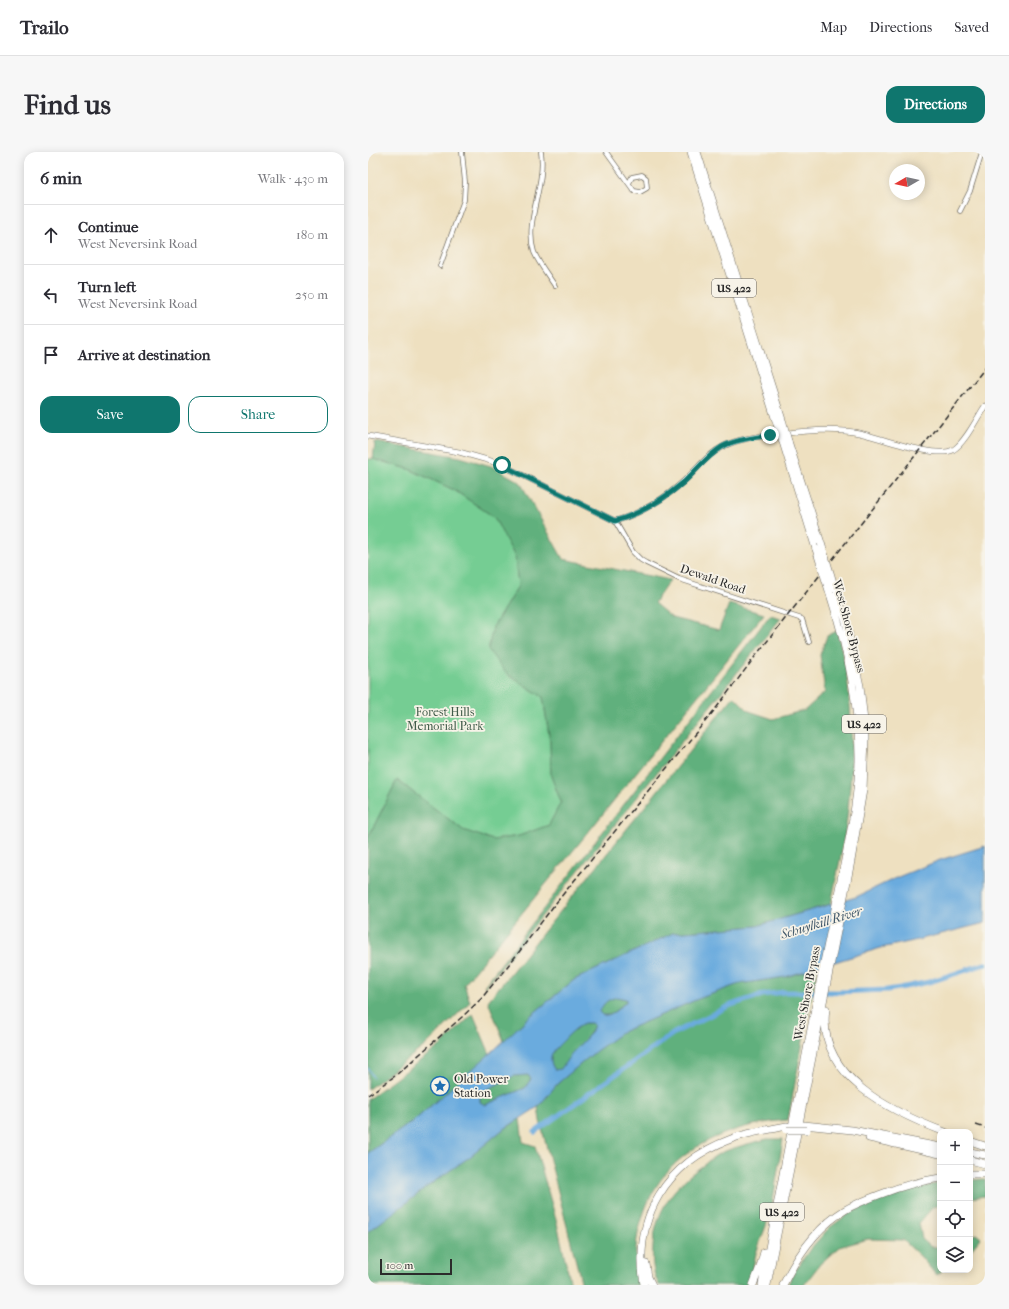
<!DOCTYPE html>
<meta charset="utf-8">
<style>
:root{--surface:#fff;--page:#f7f7f7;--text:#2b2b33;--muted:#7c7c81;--line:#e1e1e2;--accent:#0f766e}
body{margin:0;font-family:"IM FELL French Canon",serif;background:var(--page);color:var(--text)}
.controls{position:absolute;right:12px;bottom:12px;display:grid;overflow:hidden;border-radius:8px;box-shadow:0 2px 10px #0003}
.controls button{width:36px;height:36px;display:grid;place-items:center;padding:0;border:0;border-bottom:1px solid var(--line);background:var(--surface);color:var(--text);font:20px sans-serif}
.compass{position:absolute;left:521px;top:12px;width:36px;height:36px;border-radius:50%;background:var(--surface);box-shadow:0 2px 10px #0003;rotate:261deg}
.scale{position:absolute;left:12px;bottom:10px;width:72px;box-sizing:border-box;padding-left:4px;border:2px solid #2b2b2b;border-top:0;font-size:11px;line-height:14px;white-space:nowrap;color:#2b2b2b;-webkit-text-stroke:3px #f7f3e8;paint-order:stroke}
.stop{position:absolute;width:12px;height:12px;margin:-9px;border:3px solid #0f766e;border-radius:50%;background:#fff}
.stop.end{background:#0f766e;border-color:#fff;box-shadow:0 1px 4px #0008}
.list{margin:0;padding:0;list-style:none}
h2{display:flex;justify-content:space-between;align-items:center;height:52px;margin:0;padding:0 16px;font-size:17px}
h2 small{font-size:13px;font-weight:400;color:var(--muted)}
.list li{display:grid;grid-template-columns:26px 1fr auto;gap:12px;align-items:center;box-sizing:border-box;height:60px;padding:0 16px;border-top:1px solid var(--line)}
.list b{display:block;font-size:15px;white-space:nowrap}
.list p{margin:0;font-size:13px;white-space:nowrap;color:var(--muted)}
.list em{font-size:13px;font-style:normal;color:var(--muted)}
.actions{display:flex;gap:8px;padding:12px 16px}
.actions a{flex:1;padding:9px 0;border:1px solid var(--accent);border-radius:12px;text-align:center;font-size:14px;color:var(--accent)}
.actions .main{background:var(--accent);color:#fff}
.icon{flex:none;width:22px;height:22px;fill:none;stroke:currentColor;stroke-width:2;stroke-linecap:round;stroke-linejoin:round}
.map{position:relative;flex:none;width:617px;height:1133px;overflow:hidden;border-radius:12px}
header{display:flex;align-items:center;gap:24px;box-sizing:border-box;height:56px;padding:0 20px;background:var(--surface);border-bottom:1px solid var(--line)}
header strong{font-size:19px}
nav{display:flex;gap:22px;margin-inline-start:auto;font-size:14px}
.intro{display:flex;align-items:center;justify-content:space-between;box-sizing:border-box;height:96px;padding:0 24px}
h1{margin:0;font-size:28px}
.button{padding:10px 18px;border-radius:12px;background:var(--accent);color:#fff;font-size:14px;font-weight:700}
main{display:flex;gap:24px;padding:0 24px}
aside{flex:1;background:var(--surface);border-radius:12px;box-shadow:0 2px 10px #0003}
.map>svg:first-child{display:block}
.green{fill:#75cd93;stroke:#507c5f}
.forest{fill:#60b07d;stroke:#466e54}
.water{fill:#6babde;stroke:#4b6b84;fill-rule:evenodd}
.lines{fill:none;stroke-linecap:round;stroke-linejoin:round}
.stream{stroke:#6babde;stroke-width:1.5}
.canal{stroke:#6babde;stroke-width:5}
.minor-casing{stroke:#6f6a5f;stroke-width:5.5}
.tertiary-casing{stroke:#6f6a5f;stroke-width:6}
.motorway-casing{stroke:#6f6a5f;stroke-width:8}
.minor{stroke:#fff;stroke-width:4}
.tertiary{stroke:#fff;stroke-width:5}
.motorway{stroke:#fff;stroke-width:7}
.rail{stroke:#2b2b2b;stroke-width:1.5;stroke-dasharray:6 3;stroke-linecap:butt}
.motorway-bridge-casing{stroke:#6f6a5f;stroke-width:8;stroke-linecap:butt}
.motorway-bridge{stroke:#fff;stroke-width:7}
.route{stroke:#0f766e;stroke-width:5}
.labels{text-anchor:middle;stroke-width:3.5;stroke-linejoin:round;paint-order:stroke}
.shield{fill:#f7f3e8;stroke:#686764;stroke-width:1}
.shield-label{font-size:11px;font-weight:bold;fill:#2b2b2b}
.street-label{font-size:12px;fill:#2b2b2b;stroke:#f7f3e8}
.park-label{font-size:12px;fill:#415c4a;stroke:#f7f3e8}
.poi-label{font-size:12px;fill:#2b2b2b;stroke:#f7f3e8;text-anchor:start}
.water-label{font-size:13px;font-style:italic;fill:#41586a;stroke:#f7f3e8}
</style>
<header>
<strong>Trailo</strong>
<nav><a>Map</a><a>Directions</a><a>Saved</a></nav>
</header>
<div class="intro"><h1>Find us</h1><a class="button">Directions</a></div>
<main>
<aside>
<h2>6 min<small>Walk · 430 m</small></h2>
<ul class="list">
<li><svg class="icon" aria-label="ahead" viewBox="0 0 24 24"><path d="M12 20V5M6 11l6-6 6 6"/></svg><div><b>Continue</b><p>West Neversink Road</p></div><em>180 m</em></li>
<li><svg class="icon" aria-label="left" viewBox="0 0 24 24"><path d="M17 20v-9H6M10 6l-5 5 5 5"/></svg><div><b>Turn left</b><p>West Neversink Road</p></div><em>250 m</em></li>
<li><svg class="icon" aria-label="arrive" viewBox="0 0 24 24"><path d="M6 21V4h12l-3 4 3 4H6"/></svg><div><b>Arrive at destination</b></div></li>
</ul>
<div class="actions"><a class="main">Save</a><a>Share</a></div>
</aside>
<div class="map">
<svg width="617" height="1133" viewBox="0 0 617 1133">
<rect width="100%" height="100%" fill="#f7f3e8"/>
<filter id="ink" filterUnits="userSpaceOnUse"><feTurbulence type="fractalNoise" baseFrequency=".025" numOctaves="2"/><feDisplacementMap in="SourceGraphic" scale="8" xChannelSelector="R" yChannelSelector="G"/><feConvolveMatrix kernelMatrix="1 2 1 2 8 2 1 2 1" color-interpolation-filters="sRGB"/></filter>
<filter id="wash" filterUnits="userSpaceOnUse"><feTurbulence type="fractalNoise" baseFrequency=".012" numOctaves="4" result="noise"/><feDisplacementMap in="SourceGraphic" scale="16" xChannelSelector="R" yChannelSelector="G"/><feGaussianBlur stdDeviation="0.9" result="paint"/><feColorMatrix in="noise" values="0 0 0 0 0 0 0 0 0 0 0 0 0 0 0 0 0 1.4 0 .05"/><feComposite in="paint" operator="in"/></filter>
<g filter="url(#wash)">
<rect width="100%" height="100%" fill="#eee0c0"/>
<path class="green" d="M0,307H5L41,317L86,338L126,365L147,405L150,434L125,475L139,522L175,545L182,589L183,624L193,650L181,673L151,684L125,688L95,678L29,628L0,686Z"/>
<path class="forest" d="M7,290L92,305L123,314L152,330L195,407L302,428L286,451L304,466L351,478L361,452L396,462L222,678L96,832L102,850L58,893L0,937V686L29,628L95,678L125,688L151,684L181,673L193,650L183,624L182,589L175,545L139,522L120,498L125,475L150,434L147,405L126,365L86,338L41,317L5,307Z
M402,463L413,466L117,835L116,834Z
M469,479C472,492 476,505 478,518C485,564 485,611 480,657C477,689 469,721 463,752L389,774L305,781L206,828L161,865L136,889L120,849L366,544L381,559L405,567L437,558L457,540L452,503L459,484Z
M449,816L420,968C356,973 293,1000 274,1067C270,1079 267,1093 268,1106C268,1115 270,1124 272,1133H214L172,969L170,955L189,932L228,899L256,879L330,847L371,832L417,825Z
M249,845L258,847V850C251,855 243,865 234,863L232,859C236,850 239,848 249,845Z
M105,862L122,902L48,967L0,1001V947L72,894Z
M216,871H224L226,873L223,880L193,918H187C177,905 187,897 196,888C202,881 208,876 216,871Z
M160,923L163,927L157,936L117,953L112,950V945L118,938L146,924Z
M152,967L155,990L167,994L188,1067L203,1133H0V1080L67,1029L103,1004L133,979Z
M399,987H415L403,1060L388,1101L383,1125L379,1133H291C284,1120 284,1108 285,1094C288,1057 306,1033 337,1012C341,1008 347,1004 352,1001C367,995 383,991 399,987Z
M617,1027V1044L602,1046V1028Z
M572,1031V1053L565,1055L551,1071L554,1087L563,1095H572V1118H575L568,1123L553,1105L535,1088L500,1087L471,1095L452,1112L436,1133H420L423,1125L442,1097L461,1076L483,1060L507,1049L544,1037Z
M608,1082L613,1086L602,1099V1084Z"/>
<path class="water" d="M617,694V771L541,790L513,796L417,825L371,832L330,847L256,879L228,899L189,932L170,955L133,979L103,1004L67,1029L0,1080V1001L48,967L126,898L161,865L206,828L305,781L389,774L488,745L530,725L572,708ZM249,845L258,847V850C251,856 243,865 234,863L232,859C236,850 239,848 249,845ZM216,871H223L226,873L223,881L203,902L193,917L187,918C177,905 187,897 196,888C202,881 208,876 216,871ZM160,923L163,927L157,936L117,953L112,950V945L118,938L146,924Z"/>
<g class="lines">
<path class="stream" d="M0,916L5,925"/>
<path class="canal" d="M167,980L306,881L363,853L394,843L416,840H469L519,838L532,836L561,830L617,812"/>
</g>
</g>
<g filter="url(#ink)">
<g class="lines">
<defs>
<path id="minor" d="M173,0C178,34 156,69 166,100C171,112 180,123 187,134
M238,0L266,39L272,40L279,36L278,26L274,23L264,25L261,31
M592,59L602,39L614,0
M72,114L96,48L97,30L94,0
M247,369L265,400L273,408L278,411L311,427L434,467L441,490"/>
<path id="tertiary" d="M0,284L91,300L123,309L146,319L247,369C272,362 298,346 317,328C330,316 340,302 356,294C370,287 387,285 403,283C431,280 462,275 491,281C511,285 567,307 585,298C597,291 609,266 617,254"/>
<path id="motorway" d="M323,0L409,272
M329,0L415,271
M420,289L453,391
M415,290L448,397
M458,857C448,925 524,960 577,980
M436,973L484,978L572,995
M501,986L572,1002
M602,989L617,994
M602,1000L617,1003
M602,1008L617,1012
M602,1022H617
M278,1112L280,1125L284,1133
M276,1133C265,1064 298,1011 363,987C381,980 400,978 419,974
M385,1133L392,1115L396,1100
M394,1133C414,1025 435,918 456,810C463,778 469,746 476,713C483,678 491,641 491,605C491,549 479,495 462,442
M399,1133L483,709L495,638L497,586L496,569L492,534L478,470L467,437
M415,1133C429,1104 449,1075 477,1058C489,1051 503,1046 516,1041C534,1034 553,1029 572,1026"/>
</defs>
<use href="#minor" class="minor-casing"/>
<use href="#tertiary" class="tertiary-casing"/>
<use href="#motorway" class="motorway-casing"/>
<use href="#minor" class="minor"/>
<use href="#tertiary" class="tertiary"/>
<use href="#motorway" class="motorway"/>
<path class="rail" d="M0,943L27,924L94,865L113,847L151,800L187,752L349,555L389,502L617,216
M608,973L617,976"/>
<defs>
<path id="motorway-bridge" d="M415,271L420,289
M409,272L415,290
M453,391L467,437
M448,397L462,442
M419,978H439"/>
</defs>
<use href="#motorway-bridge" class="motorway-bridge-casing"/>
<use href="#motorway-bridge" class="motorway-bridge"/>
</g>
</g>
<g class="lines" filter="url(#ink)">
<path class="route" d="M134,313L247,369C272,362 296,347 316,330C329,318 339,304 354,295C368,287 386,286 402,283"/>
</g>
<defs>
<symbol id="sight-ring" viewBox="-11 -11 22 22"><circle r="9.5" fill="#f7f3e8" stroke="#1f6fb2" stroke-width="1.5"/><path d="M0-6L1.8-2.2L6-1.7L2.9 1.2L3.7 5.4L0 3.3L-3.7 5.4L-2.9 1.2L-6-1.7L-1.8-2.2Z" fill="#1f6fb2"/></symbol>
</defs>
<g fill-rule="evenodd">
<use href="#sight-ring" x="61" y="923" width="22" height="22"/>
</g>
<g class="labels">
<g class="shield">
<rect x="344" y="127" width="44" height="18" rx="3"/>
<rect x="474" y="563" width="44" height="18" rx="3"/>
<rect x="392" y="1051" width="44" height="18" rx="3"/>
</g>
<g class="shield-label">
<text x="366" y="140">US 422</text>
<text x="496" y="576">US 422</text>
<text x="414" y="1064">US 422</text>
</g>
<g class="street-label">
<text transform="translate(345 427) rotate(19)" y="4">Dewald Road</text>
<text transform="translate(481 474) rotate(75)" y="4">West Shore Bypass</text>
<text transform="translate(439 841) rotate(-79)" y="4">West Shore Bypass</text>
</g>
<g class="park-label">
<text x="77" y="564">Forest Hills<tspan x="77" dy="14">Memorial Park</tspan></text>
</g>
<g class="poi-label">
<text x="86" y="931">Old Power<tspan x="86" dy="14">Station</tspan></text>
</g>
<g class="water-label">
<text transform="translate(453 770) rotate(-17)" y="5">Schuylkill River</text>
</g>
</g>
</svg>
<div class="controls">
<button>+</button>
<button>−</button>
<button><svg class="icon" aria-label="locate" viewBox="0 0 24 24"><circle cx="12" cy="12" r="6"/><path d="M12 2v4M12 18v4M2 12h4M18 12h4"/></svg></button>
<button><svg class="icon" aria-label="layers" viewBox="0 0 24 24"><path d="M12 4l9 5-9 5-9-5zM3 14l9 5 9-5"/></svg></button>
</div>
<svg class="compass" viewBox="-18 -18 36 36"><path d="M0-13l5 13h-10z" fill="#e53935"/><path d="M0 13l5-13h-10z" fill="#7c7c81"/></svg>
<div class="scale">100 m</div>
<div class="stop" style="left:134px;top:313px"></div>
<div class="stop end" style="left:402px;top:283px"></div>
</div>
</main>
